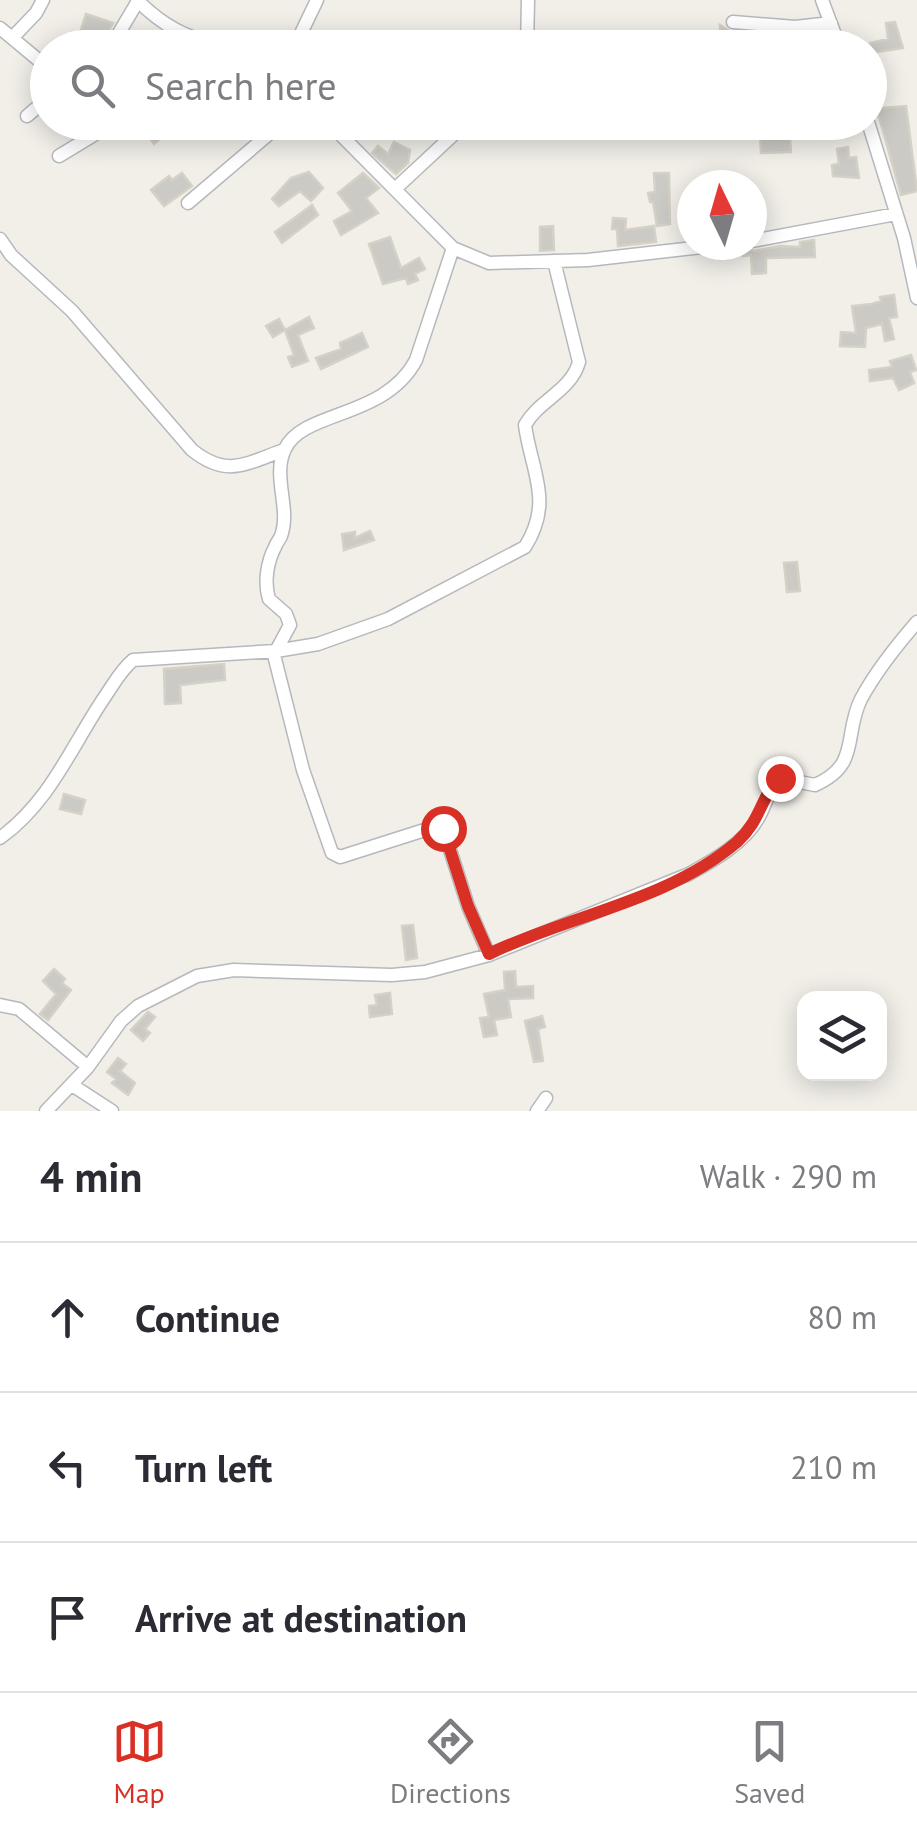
<!DOCTYPE html>
<meta charset="utf-8">
<style>
:root{--surface:#fff;--page:#f7f7f7;--text:#2b2b33;--muted:#7c7c81;--line:#e1e1e2;--accent:#d93025}
body{margin:0;font-family:"PT Sans",sans-serif;background:var(--page);color:var(--text)}
.controls{position:absolute;right:30px;bottom:30px;display:grid;overflow:hidden;border-radius:20px;box-shadow:0 5px 25px #0003}
.controls button{width:90px;height:90px;display:grid;place-items:center;padding:0;border:0;border-bottom:2px solid var(--line);background:var(--surface);color:var(--text);font:50px sans-serif}
.compass{position:absolute;left:677px;top:170px;width:90px;height:90px;border-radius:50%;background:var(--surface);box-shadow:0 5px 25px #0003;rotate:355deg}
.stop{position:absolute;width:30px;height:30px;margin:-22px;border:8px solid #d93025;border-radius:50%;background:#fff}
.stop.end{background:#d93025;border-color:#fff;box-shadow:0 2px 10px #0008}
.list{margin:0;padding:0;list-style:none}
h2{display:flex;justify-content:space-between;align-items:center;height:130px;margin:0;padding:0 40px;font-size:42px}
h2 small{font-size:32px;font-weight:400;color:var(--muted)}
.list li{display:grid;grid-template-columns:65px 1fr auto;gap:30px;align-items:center;box-sizing:border-box;height:150px;padding:0 40px;border-top:2px solid var(--line)}
.list b{display:block;font-size:38px;white-space:nowrap}
.list em{font-size:32px;font-style:normal;color:var(--muted)}
.icon{flex:none;width:55px;height:55px;fill:none;stroke:currentColor;stroke-width:2;stroke-linecap:round;stroke-linejoin:round}
.map{position:relative;flex:none;width:917px;height:1111px;overflow:hidden}
.search{position:absolute;background:var(--surface);box-shadow:0 5px 25px #0003;left:30px;right:30px;top:30px;height:110px;display:flex;align-items:center;gap:25px;box-sizing:border-box;padding:0 35px;border-radius:55px;color:var(--muted);font-size:38px}
.sheet{height:580px;background:var(--surface)}
nav{display:flex;justify-content:space-around;align-items:center;box-sizing:border-box;height:140px;border-top:2px solid var(--line);background:var(--surface);font-size:28px;color:var(--muted)}
nav a{display:grid;justify-items:center;gap:5px}
nav .on{color:var(--accent)}
.map>svg:first-child{display:block}
.building{fill:#cccac5;stroke:#d6d1c6;stroke-width:2.5}
.lines{fill:none;stroke-linecap:round;stroke-linejoin:round}
.street-casing{stroke:#b5b8bc;stroke-width:15}
.street{stroke:#fff;stroke-width:12}
.route{stroke:#d93025;stroke-width:12}
</style>
<div class="map">
<svg width="917" height="1111" viewBox="0 0 917 1111">
<rect width="100%" height="100%" fill="#f1efe8"/>
<path class="building" d="M86,14L113,23L100,48H75Z
M895,22L903,48L870,53V43L888,39L886,23Z
M720,25L731,32L740,33V47L721,48Z
M881,104L882,108L906,106L917,191L901,195L879,117L870,112V105Z
M139,122H180L154,144Z
M730,122H814L816,131L790,139L791,152L761,153L760,132L735,134L727,131Z
M394,142L410,150L408,163L396,174L372,153L378,146L388,154Z
M848,147L849,158L856,157L859,178L833,176L832,165L839,164L837,149Z
M309,172L323,188L311,201L300,191L279,206L272,199L291,178Z
M182,173L192,186L164,206L151,190L169,176L172,180Z
M363,173L379,188L366,198L378,213L341,235L334,221L352,211L338,193Z
M654,173H669L670,224L657,226L653,202H650L648,193L655,192Z
M312,205L318,215L282,243L275,232Z
M613,218L626,219L625,230L654,226L656,242L618,246L617,229H612Z
M553,226L554,250L540,251V227Z
M390,237L401,268L419,258L425,269L415,274L418,280L408,284L406,278L383,284L369,244Z
M814,240L815,257L766,258V273L752,274L751,255L743,256L742,245L754,251L781,246L800,247V242Z
M894,295L897,317L889,318L894,339L885,341L882,324L866,328L865,347L840,346L841,332L856,333L852,306L872,304L881,301L880,297Z
M309,317L314,328L298,335L308,361L292,367L288,357L294,355L285,330L273,337L266,326L279,319L285,330Z
M362,333L368,347L321,369L316,358L341,349L340,343Z
M911,355L916,370L910,372L914,383L899,390L893,378L870,381L869,370L892,367L890,361Z
M370,531L374,540L344,550L342,534L355,532V538Z
M797,562L800,591L787,592L784,563Z
M224,664L225,680L180,685L181,703L165,704L164,669Z
M64,794L85,800L81,814L60,809Z
M413,925L417,958L406,960L402,926Z
M54,969L65,979L62,983L71,990L48,1020L40,1014L56,994L43,981Z
M515,971L516,987L533,986V998L508,999L511,1017L494,1020L497,1035L484,1037L480,1018L489,1017L484,994L505,990L504,972Z
M390,993L392,1014L370,1017L369,1006L377,1005L375,995Z
M148,1012L155,1017L145,1029L150,1033L143,1041L131,1030Z
M542,1016L545,1027L538,1029L543,1061L534,1062L525,1021Z
M118,1058L126,1064L120,1071L135,1083L128,1095L112,1083L116,1079L107,1072Z"/>
<g class="lines">
<defs>
<path id="street" d="M137,0C165,28 184,35 221,48
M822,0L840,48
M733,22L795,27L831,23
M0,28L48,68
M12,38L36,13L43,0
M110,48L138,1
M294,48L317,0
M527,48L528,0
M27,116L48,98
M328,122L453,248L489,263L588,260L720,245
M868,122L904,238L917,298
M59,156L115,122
M395,189L467,122
M188,203L283,122
M0,239L11,255L72,311L192,450C227,478 245,464 284,450
M752,241L896,214
M273,651L303,770L332,853L340,857L434,827L443,828L468,906L489,955
M276,651L290,625L286,614L269,599C264,583 267,562 275,547C277,541 281,539 282,533C290,507 272,475 285,449C303,410 385,419 416,360L453,248
M0,838C50,802 71,747 104,698C113,685 120,671 133,660L276,651L318,644L388,619L525,547C554,501 531,471 525,425C539,400 571,391 579,362L554,261
M0,1005L19,1009L88,1067
M72,1085L112,1111
M46,1111L88,1067L121,1021L138,1006L197,976L234,970L392,975L425,972L489,955L689,874C712,861 743,844 757,820C766,806 768,790 779,778L815,785C861,765 843,735 861,699C875,673 897,645 917,622
M537,1111L546,1098"/>
</defs>
<use href="#street" class="street-casing"/>
<use href="#street" class="street"/>
</g>
<g class="lines">
<path class="route" d="M443,828L468,906L489,954C569,915 668,901 737,842C762,819 760,797 780,778"/>
</g>
</svg>
<div class="controls">
<button><svg class="icon" aria-label="layers" viewBox="0 0 24 24"><path d="M12 4l9 5-9 5-9-5zM3 14l9 5 9-5"/></svg></button>
</div>
<svg class="compass" viewBox="-18 -18 36 36"><path d="M0-13l5 13h-10z" fill="#e53935"/><path d="M0 13l5-13h-10z" fill="#7c7c81"/></svg>
<div class="stop" style="left:443px;top:828px"></div>
<div class="stop end" style="left:780px;top:778px"></div>
<div class="search"><svg class="icon" aria-label="search" viewBox="0 0 24 24"><circle cx="10" cy="10" r="6"/><path d="M15 15l6 6"/></svg>Search here</div>
</div>
<section class="sheet">
<h2>4 min<small>Walk · 290 m</small></h2>
<ul class="list">
<li><svg class="icon" aria-label="ahead" viewBox="0 0 24 24"><path d="M12 20V5M6 11l6-6 6 6"/></svg><div><b>Continue</b></div><em>80 m</em></li>
<li><svg class="icon" aria-label="left" viewBox="0 0 24 24"><path d="M17 20v-9H6M10 6l-5 5 5 5"/></svg><div><b>Turn left</b></div><em>210 m</em></li>
<li><svg class="icon" aria-label="arrive" viewBox="0 0 24 24"><path d="M6 21V4h12l-3 4 3 4H6"/></svg><div><b>Arrive at destination</b></div></li>
</ul>
</section>
<nav>
<a class="on"><svg class="icon" aria-label="map" viewBox="0 0 24 24"><path d="M3 6l6-2 6 2 6-2v14l-6 2-6-2-6 2zM9 4v14M15 6v14"/></svg>Map</a>
<a><svg class="icon" aria-label="directions" viewBox="0 0 24 24"><path d="M12 3l9 9-9 9-9-9zM9 14v-3h6M13 9l2 2-2 2"/></svg>Directions</a>
<a><svg class="icon" aria-label="saved" viewBox="0 0 24 24"><path d="M7 4h10v16l-5-4-5 4z"/></svg>Saved</a>
</nav>
